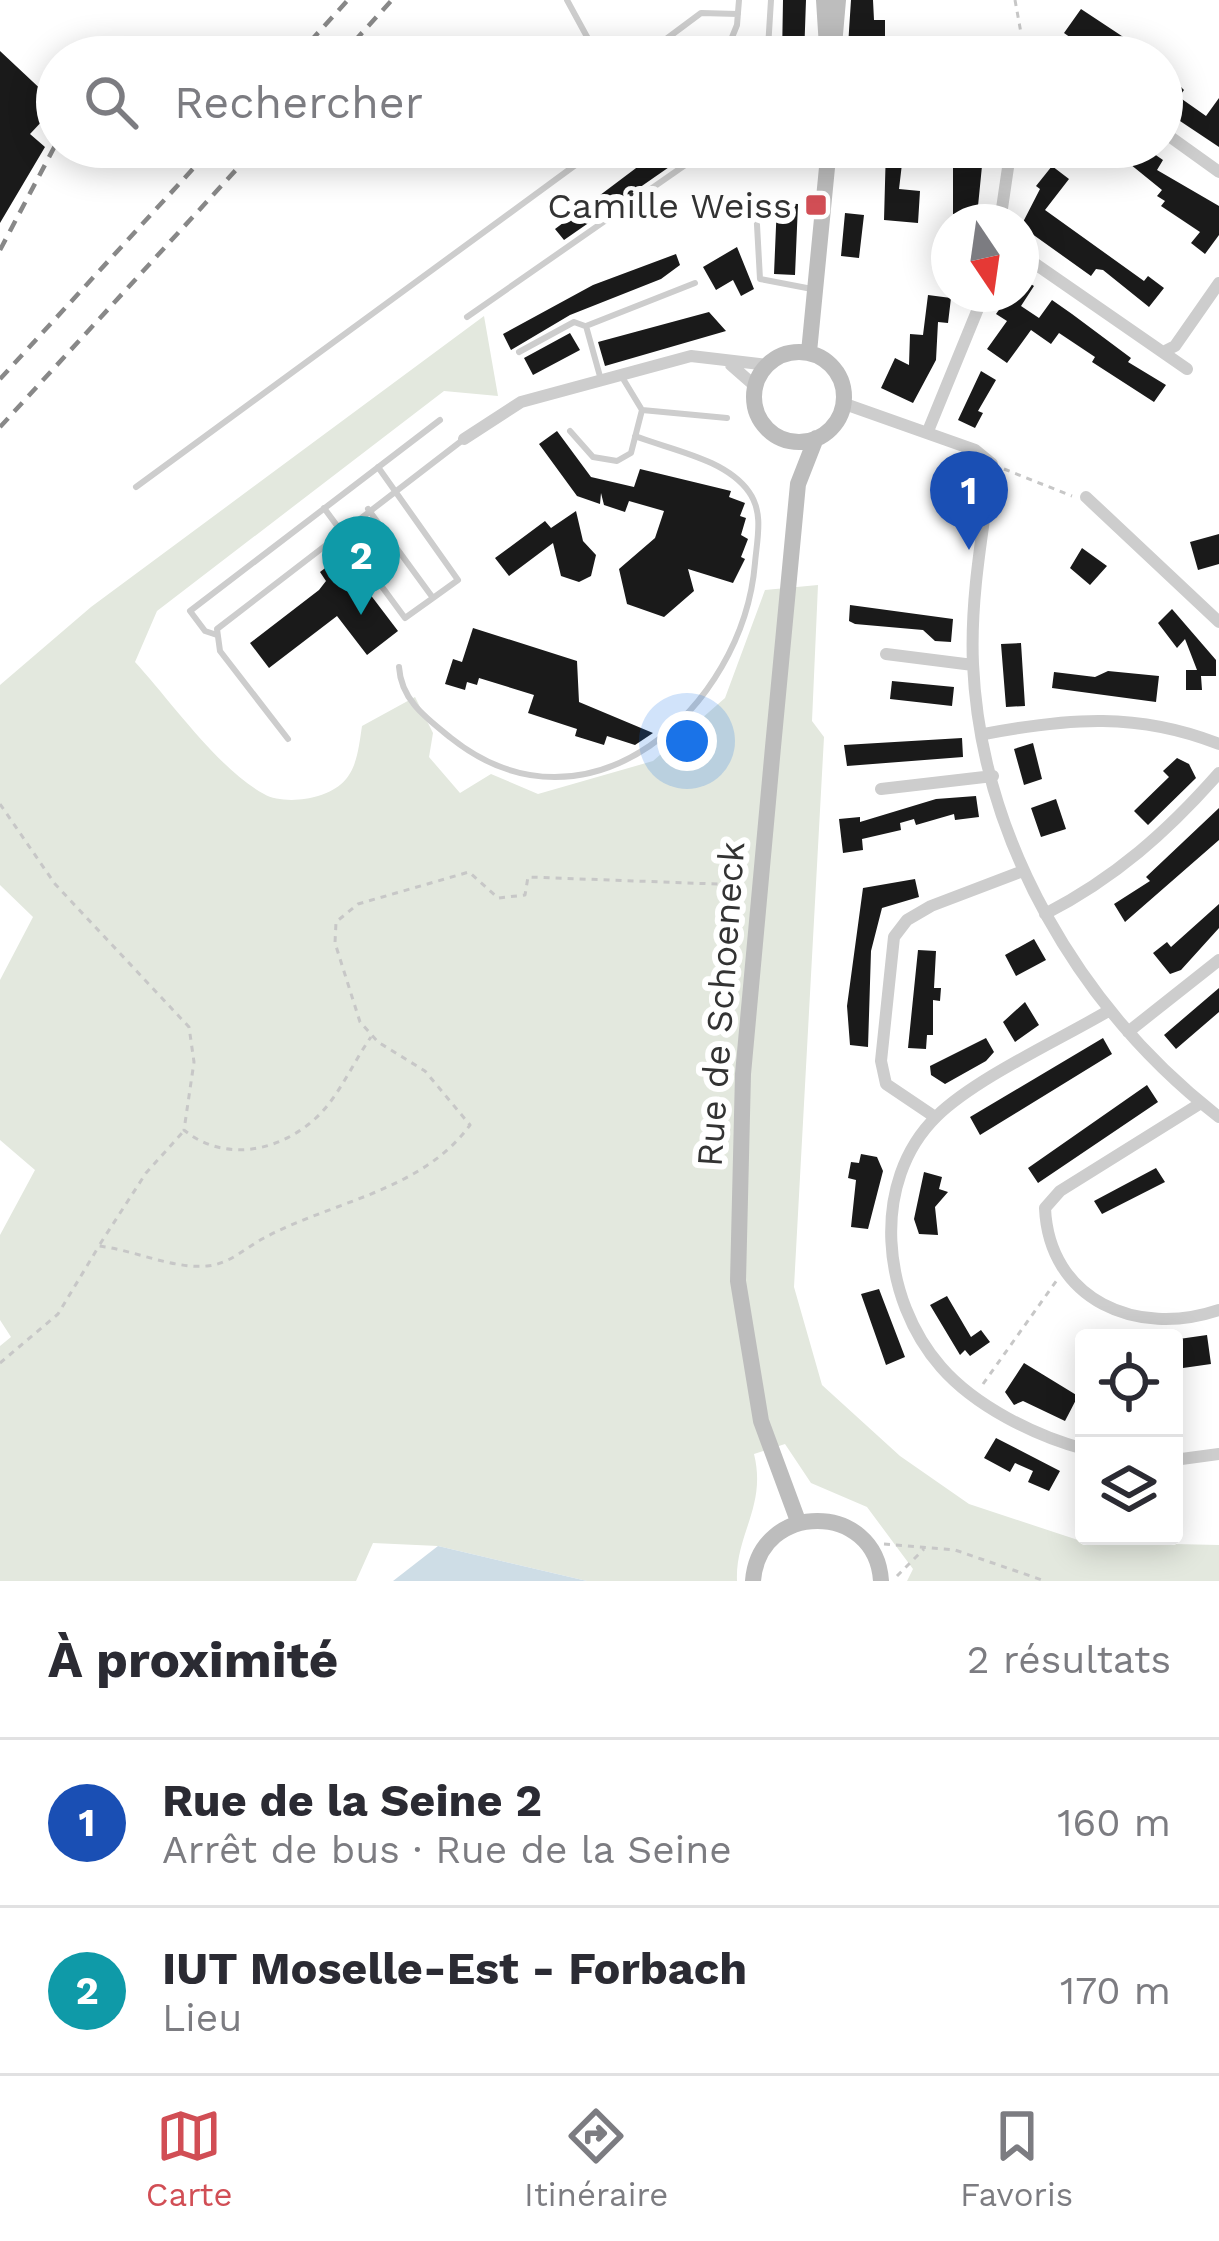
<!DOCTYPE html>
<html lang="fr">
<meta charset="utf-8">
<style>
:root{--surface:#fff;--page:#f7f7f7;--text:#2b2b33;--muted:#7c7c81;--line:#e1e1e2;--accent:#d14e55}
body{margin:0;font-family:"Work Sans",sans-serif;background:var(--page);color:var(--text)}
.controls{position:absolute;right:36px;bottom:36px;display:grid;overflow:hidden;border-radius:12px;box-shadow:0 6px 30px #0003}
.controls button{width:108px;height:108px;display:grid;place-items:center;padding:0;border:0;border-bottom:3px solid var(--line);background:var(--surface);color:var(--text);font:60px sans-serif}
.compass{position:absolute;left:931px;top:204px;width:108px;height:108px;border-radius:50%;background:var(--surface);box-shadow:0 6px 30px #0003;rotate:167deg}
.you{position:absolute;left:687px;top:741px;width:42px;height:42px;margin:-30px;border:9px solid #fff;border-radius:50%;background:#1a73e8;box-shadow:0 0 0 18px #1a73e833}
.badge{display:grid;place-items:center;width:78px;height:78px;border-radius:50%;background:var(--accent);color:#fff;font-size:39px;font-weight:700}
.pin{position:absolute;translate:-50% -99px;filter:drop-shadow(0 3px 6px #0008)}
.pin::after{content:'';position:absolute;top:63px;width:42px;height:36px;background:inherit;clip-path:polygon(0 0,100% 0,50% 100%)}
.list{margin:0;padding:0;list-style:none}
h2{display:flex;justify-content:space-between;align-items:center;height:156px;margin:0;padding:0 48px;font-size:51px}
h2 small{font-size:39px;font-weight:400;color:var(--muted)}
.list li{display:grid;grid-template-columns:78px 1fr auto;gap:36px;align-items:center;box-sizing:border-box;height:168px;padding:0 48px;border-top:3px solid var(--line)}
.list b{display:block;font-size:45px;white-space:nowrap}
.list p{margin:0;font-size:39px;white-space:nowrap;color:var(--muted)}
.list em{font-size:39px;font-style:normal;color:var(--muted)}
.icon{flex:none;width:66px;height:66px;fill:none;stroke:currentColor;stroke-width:2;stroke-linecap:round;stroke-linejoin:round}
.map{position:relative;flex:none;width:1219px;height:1581px;overflow:hidden}
.search{position:absolute;background:var(--surface);box-shadow:0 6px 30px #0003;left:36px;right:36px;top:36px;height:132px;display:flex;align-items:center;gap:30px;box-sizing:border-box;padding:0 42px;border-radius:66px;color:var(--muted);font-size:45px}
.sheet{height:492px;background:var(--surface)}
nav{display:flex;justify-content:space-around;align-items:center;box-sizing:border-box;height:168px;border-top:3px solid var(--line);background:var(--surface);font-size:33px;color:var(--muted)}
nav a{display:grid;justify-items:center;gap:6px}
nav .on{color:var(--accent)}
.map>svg:first-child{display:block}
.green{fill:#e3e8de}
.water{fill:#cedde6}
.building{fill:#1a1a1a}
.lines{fill:none;stroke-linecap:round;stroke-linejoin:round}
.path{stroke:#c7c7c7;stroke-width:3;stroke-dasharray:6 6;stroke-linecap:butt}
.lane{stroke:#cdcdcd;stroke-width:6}
.street{stroke:#cdcdcd;stroke-width:12}
.secondary{stroke:#bdbdbd;stroke-width:16}
.rail{stroke:#888;stroke-width:4.5;stroke-dasharray:12 9;stroke-linecap:butt}
.poi-dot{fill:#d14e55;stroke:#fff;stroke-width:4.5}
.labels{text-anchor:middle;stroke-width:12;stroke-linejoin:round;paint-order:stroke}
.poi-label{font-size:36px;fill:#333;stroke:#fff;text-anchor:end}
.street-label{font-size:36px;fill:#333;stroke:#fff}
</style>
<div class="map">
<svg width="1219" height="1581" viewBox="0 0 1219 1581">
<rect width="100%" height="100%" fill="#fff"/>
<path class="green" d="M484,316L498,396L444,391L157,611L135,662C170,700 219,770 264,794C277,802 303,801 318,796C355,785 357,760 362,726L415,697L433,733L429,757L460,793L491,774L538,794L653,761L725,698L765,590L818,585L812,721L824,737L794,1287L822,1385L900,1456L969,1504L1084,1542L1219,1545V1581H907L913,1569L867,1507L811,1483L785,1444L754,1454C767,1506 735,1535 737,1581H587L438,1546L373,1543L356,1581H0V1346L11,1337L0,1320V1235L35,1170L0,1140V980L33,917L0,885V685L91,607Z"/>
<path class="water" d="M438,1546L587,1581H393Z"/>
<path class="building" d="M783,0H806L804,57H782Z
M851,0H873L874,20H885V48L848,46Z
M1081,9L1140,48L1147,57H1098L1064,33Z
M0,51L48,96L45,118L30,134L45,147L0,223Z
M1162,68L1184,90L1179,97L1206,116L1219,98V147L1162,109Z
M664,147H698L564,240L555,229Z
M886,147H904L899,189L920,191L918,223L884,220Z
M1109,147H1144L1163,160L1157,170L1219,206V235L1205,254L1191,243L1200,232L1161,206L1165,201L1157,196L1162,190Z
M953,153L983,156L977,216L953,214Z
M1052,166L1069,179L1045,210L1144,281L1148,276L1164,288L1149,307L1103,270L1096,269L1091,276L1021,226L1040,189L1036,186Z
M777,203L798,204L795,275L774,274Z
M845,213L864,215L859,258L841,256Z
M737,247L754,289L741,296L733,280L716,290L703,267Z
M676,254L680,265L661,279L570,315L511,350L503,334L593,285Z
M1021,278L1034,286L1021,306L1039,318L1052,300L1072,314L1131,358L1128,362L1166,385L1154,402L1092,362L1095,357L1059,333L1051,344L1031,330L1007,363L987,349L1007,321L996,314L1010,294H1021Z
M928,295L951,298L948,323L938,322L936,360L913,403L881,388L895,358L909,365L910,334L923,335Z
M709,312L726,331L605,366L598,342Z
M570,333L580,350L533,375L524,358Z
M981,371L996,380L978,411L983,413L975,428L958,420Z
M557,431L591,477L634,487L640,469L731,491L729,497L745,503L740,516L746,518L741,535L748,539L741,557L745,559L733,583L688,569L694,591L664,617L627,604L619,569L655,538L664,511L629,501L625,512L604,505L601,493L600,504L577,496L539,444Z
M576,511L583,541L596,555L591,576L579,582L561,576L553,543L509,576L495,558L545,521L551,528Z
M1219,534V564L1198,570L1190,542Z
M1082,548L1107,566L1090,585L1070,568Z
M341,556L398,631L367,655L337,616L269,668L250,643L319,590L326,581L320,572Z
M850,605L953,619L951,642L935,641L923,630L855,624L849,621Z
M1172,609L1216,660V676H1201L1202,690H1186V670H1197L1185,639L1177,648L1158,623Z
M473,628L577,661L579,702L653,733L635,745L607,736L604,745L575,736L577,729L528,713L534,695L479,678L477,685L467,682L465,690L445,684L453,659L462,662Z
M1021,643L1025,706L1006,707L1001,644Z
M1108,671L1159,676L1156,702L1052,688L1054,672L1095,677Z
M892,681L954,687L952,706L890,699Z
M962,738L963,757L847,766L844,745Z
M1033,743L1042,779L1024,785L1014,749Z
M1177,758L1189,764L1196,778L1148,825L1134,811L1169,777L1163,771Z
M976,796L979,817L955,820L954,814L916,825L914,819L900,823L901,830L862,839L863,850L843,853L839,819L860,817V822L936,799Z
M1056,799L1066,829L1041,837L1031,808Z
M1219,808V840L1125,922L1114,904L1150,881L1146,877Z
M915,879L919,897L882,908L871,951L868,1047L850,1045L847,1006L863,888Z
M1219,904V928L1181,970L1170,974L1153,953L1167,942L1171,947Z
M1034,939L1046,960L1016,976L1005,955Z
M918,950L936,951L934,988H941L940,1001L933,1000V1035H927L926,1049L908,1048Z
M1219,988V1012L1176,1049L1164,1035Z
M1025,1002L1039,1025L1015,1042L1003,1022Z
M986,1038L994,1052L986,1061L945,1084L931,1075L930,1066Z
M1103,1038L1112,1054L980,1135L970,1117Z
M1147,1085L1158,1102L1038,1183L1028,1168Z
M861,1154L877,1157L883,1171L868,1229L851,1227L856,1180L848,1178L851,1162L859,1163Z
M1156,1168L1165,1182L1102,1214L1094,1201Z
M924,1172L942,1177L939,1189L948,1192L935,1207L938,1235L919,1234L914,1219Z
M879,1289L905,1357L886,1365L861,1294Z
M947,1296L971,1337L981,1330L990,1342L970,1356L965,1350L960,1355L930,1305Z
M1207,1335L1211,1364L1183,1368L1179,1339Z
M1024,1363L1078,1396L1065,1421L1023,1401L1014,1405L1005,1392Z
M996,1438L1060,1471L1049,1491L1028,1482L1033,1471L1015,1463L1010,1472L984,1458Z"/>
<g class="lines">
<path class="path" d="M1015,0L1021,33
M1004,469L1072,496
M0,804L55,884L189,1027L194,1062L184,1130C225,1164 283,1151 319,1115C340,1094 354,1061 371,1037
M100,1244L146,1173L183,1132
M0,1363L58,1314L99,1246C134,1250 172,1269 207,1266C230,1264 245,1248 264,1238C333,1201 422,1191 470,1125L425,1071L378,1042L360,1022L335,943L336,922L358,904L469,872L498,898L525,895L528,877L743,885
M983,1384L1057,1280
M884,1544L955,1550L1045,1581
M897,1576L924,1549"/>
<path class="lane" d="M567,0L598,57
M642,57L701,13L738,14
M724,57L737,25L739,0
M755,57L768,48L771,0
M756,207L760,279L812,289
M467,317L711,147
M519,352L574,322L585,326
M622,377L642,410L727,418
M601,380L586,326L695,283
M570,431L593,457L617,461L631,453L642,410
M378,467L458,580L433,598
M136,487L600,147
M324,508L405,618L433,598L368,509
M217,635L205,631L190,611L440,420
M399,667C401,700 426,718 451,738C588,847 743,708 755,563C757,539 764,513 749,492C726,459 671,450 635,436
M288,739L220,651L217,629L464,439"/>
<path class="street" d="M1019,57L1026,46L1058,57
M1162,131L1219,172
M1000,222L1011,147
M1021,254L1187,369
M1165,351L1175,346L1219,283
M731,365L755,386
M845,404L975,450L992,464C983,530 970,598 973,664C981,841 1081,1010 1219,1117
M928,431L984,294
M464,439L521,402L691,356L768,365
M1086,497L1219,622
M886,654L973,665
M984,734C1068,718 1138,712 1219,744
M881,789L993,776
M1045,914C1115,878 1167,832 1219,773
M1128,1032L1219,960
M1201,1103L1060,1191L1045,1208C1049,1300 1137,1338 1219,1310
M935,1117L886,1084L881,1061L894,937L907,920L931,906L1023,871
M1084,1449C1035,1436 975,1406 941,1367C882,1300 869,1182 937,1116C976,1078 1061,1039 1110,1010
M1174,1460L1219,1454"/>
<path class="secondary" d="M824,0L827,47
M833,57L838,0
M754 397a45 45 0 1 1 90 0a45 45 0 1 1-90 0Z
M809,352L829,147
M798,1521L761,1421L738,1281L743,1074L773,747L798,484L816,438
M753,1581C759,1501 876,1501 881,1581"/>
<path class="rail" d="M296,57L348,0
M340,57L392,0
M0,250L57,142
M0,379L213,147
M0,427L257,147"/>
</g>
<rect class="poi-dot" x="804" y="193" width="24" height="24" rx="6"/>
<g class="labels">
<g class="poi-label">
<text x="792" y="218">Camille Weiss</text>
</g>
<g class="street-label">
<text transform="translate(720 1004) rotate(-86)" y="13">Rue de Schoeneck</text>
</g>
</g>
</svg>
<div class="controls">
<button><svg class="icon" aria-label="locate" viewBox="0 0 24 24"><circle cx="12" cy="12" r="6"/><path d="M12 2v4M12 18v4M2 12h4M18 12h4"/></svg></button>
<button><svg class="icon" aria-label="layers" viewBox="0 0 24 24"><path d="M12 4l9 5-9 5-9-5zM3 14l9 5 9-5"/></svg></button>
</div>
<svg class="compass" viewBox="-18 -18 36 36"><path d="M0-13l5 13h-10z" fill="#e53935"/><path d="M0 13l5-13h-10z" fill="#7c7c81"/></svg>
<div class="you"></div>
<div class="pin badge" style="left:969px;top:550px;background:#1a4fb4">1</div>
<div class="pin badge" style="left:361px;top:615px;background:#0f9aa8">2</div>
<div class="search"><svg class="icon" aria-label="search" viewBox="0 0 24 24"><circle cx="10" cy="10" r="6"/><path d="M15 15l6 6"/></svg>Rechercher</div>
</div>
<section class="sheet">
<h2>À proximité<small>2 résultats</small></h2>
<ul class="list">
<li><span class="badge" style="background:#1a4fb4">1</span><div><b>Rue de la Seine 2</b><p>Arrêt de bus · Rue de la Seine</p></div><em>160 m</em></li>
<li><span class="badge" style="background:#0f9aa8">2</span><div><b>IUT Moselle-Est - Forbach</b><p>Lieu</p></div><em>170 m</em></li>
</ul>
</section>
<nav>
<a class="on"><svg class="icon" aria-label="map" viewBox="0 0 24 24"><path d="M3 6l6-2 6 2 6-2v14l-6 2-6-2-6 2zM9 4v14M15 6v14"/></svg>Carte</a>
<a><svg class="icon" aria-label="directions" viewBox="0 0 24 24"><path d="M12 3l9 9-9 9-9-9zM9 14v-3h6M13 9l2 2-2 2"/></svg>Itinéraire</a>
<a><svg class="icon" aria-label="saved" viewBox="0 0 24 24"><path d="M7 4h10v16l-5-4-5 4z"/></svg>Favoris</a>
</nav>
